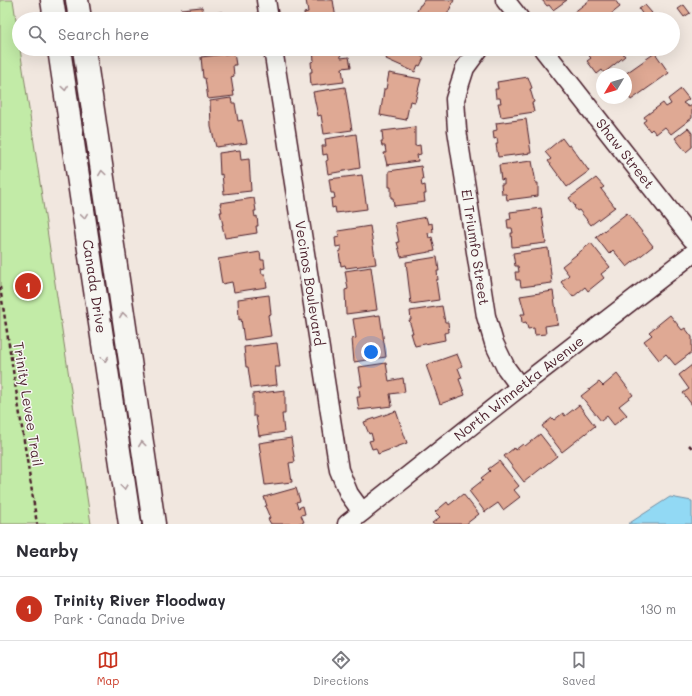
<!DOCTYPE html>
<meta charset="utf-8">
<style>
:root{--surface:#fff;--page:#f7f7f7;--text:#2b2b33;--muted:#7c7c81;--line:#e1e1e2;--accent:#c8321e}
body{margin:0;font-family:Mali,sans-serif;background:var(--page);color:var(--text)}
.compass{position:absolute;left:596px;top:68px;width:36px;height:36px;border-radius:50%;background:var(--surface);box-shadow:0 4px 16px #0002;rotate:232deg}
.you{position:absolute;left:371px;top:352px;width:14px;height:14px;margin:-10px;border:3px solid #fff;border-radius:50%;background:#1a73e8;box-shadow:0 0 0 6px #1a73e833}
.badge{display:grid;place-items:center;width:26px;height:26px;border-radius:50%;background:var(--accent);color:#fff;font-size:13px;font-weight:700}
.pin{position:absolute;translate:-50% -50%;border:2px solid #fff;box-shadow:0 1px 4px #0006}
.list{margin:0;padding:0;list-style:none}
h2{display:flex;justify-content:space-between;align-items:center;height:52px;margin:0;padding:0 16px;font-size:17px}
h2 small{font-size:13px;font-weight:400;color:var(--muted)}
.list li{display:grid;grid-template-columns:26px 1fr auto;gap:12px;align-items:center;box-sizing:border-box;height:64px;padding:0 16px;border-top:1px solid var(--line)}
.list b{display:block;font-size:15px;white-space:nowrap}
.list p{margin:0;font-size:13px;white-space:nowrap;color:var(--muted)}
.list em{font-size:13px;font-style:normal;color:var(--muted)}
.icon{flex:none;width:22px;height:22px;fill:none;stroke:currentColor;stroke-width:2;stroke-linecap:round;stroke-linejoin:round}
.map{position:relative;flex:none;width:692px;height:524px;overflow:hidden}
.search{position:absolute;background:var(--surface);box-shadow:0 4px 16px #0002;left:12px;right:12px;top:12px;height:44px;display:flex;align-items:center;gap:10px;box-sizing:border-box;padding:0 14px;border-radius:22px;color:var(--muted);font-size:15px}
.sheet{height:116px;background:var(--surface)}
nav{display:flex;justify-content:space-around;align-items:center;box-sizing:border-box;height:56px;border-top:1px solid var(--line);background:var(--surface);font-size:11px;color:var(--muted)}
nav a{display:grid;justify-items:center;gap:2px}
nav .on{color:var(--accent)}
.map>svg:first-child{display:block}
.green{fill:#c2eba7;stroke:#868569}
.water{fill:#92d9f4;stroke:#758fa4}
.building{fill:#dfa994;stroke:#4a1f2b}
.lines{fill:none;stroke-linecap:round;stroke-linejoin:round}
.street-casing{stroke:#4a1f2b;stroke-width:21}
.secondary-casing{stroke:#4a1f2b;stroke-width:25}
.path{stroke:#4a1f2b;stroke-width:2.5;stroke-dasharray:4 3;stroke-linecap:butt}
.street{stroke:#f6f6f2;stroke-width:18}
.secondary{stroke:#f6f6f2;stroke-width:22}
.oneway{stroke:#a99598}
.labels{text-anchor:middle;stroke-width:3;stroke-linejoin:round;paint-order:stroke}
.street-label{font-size:14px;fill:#4a1f2b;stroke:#f6f6f2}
</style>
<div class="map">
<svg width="692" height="524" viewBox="0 0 692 524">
<rect width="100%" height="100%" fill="#f1e7df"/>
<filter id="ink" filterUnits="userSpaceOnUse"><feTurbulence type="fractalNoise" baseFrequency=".025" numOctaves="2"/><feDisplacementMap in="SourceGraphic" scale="8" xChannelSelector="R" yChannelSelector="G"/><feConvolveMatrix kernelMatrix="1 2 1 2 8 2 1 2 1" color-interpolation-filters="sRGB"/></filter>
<g filter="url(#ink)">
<path class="green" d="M0,0H13L19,40V49H20L91,524H0Z"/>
<path class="water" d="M670,497L692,501V524H628Z"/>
<path class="building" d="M306,0H333L336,19H305L304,13L308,12Z
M424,0H454L447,15H448L446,19H413L420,5H421Z
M542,0H567L553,10L549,5L547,6Z
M590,0H615L620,7L605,19H565Z
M645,5L652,13L645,18L639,9Z
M684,5L690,13L684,17L678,9Z
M202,7L203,14L222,12V19H183L181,9Z
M313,49H340L341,58L349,57L351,67L342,68L344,82L311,86L310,72H312L311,62L314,61Z
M390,49H427L426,53L423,52L421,56L424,58L420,66L418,65L415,72L386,59Z
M598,49H619L625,56L604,73L602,70L597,74L587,61L591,58L589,56Z
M234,53L236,65H233L234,76L231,77L234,96L208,99L205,78H203L201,57Z
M655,53L669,73L631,100L626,92V74H625Z
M389,73L421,79L415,102L410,101L406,120L380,115L383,97L384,89H386Z
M528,77L532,88L530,89L534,102L532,103L534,112L501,117L498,103H501L500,98H496L495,89H498L497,82Z
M345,87L352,130L324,134L321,115L318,116L313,92Z
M681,89L689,99L683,103L689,107L692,105V118L671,134L665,127L656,134L652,129L650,131L643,122L646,120L644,117L663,103L666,107L671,104L668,99Z
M231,98L232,103H235L238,121L242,120L247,143L216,147L211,127L210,101Z
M526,119L531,153L498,157L496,144H498L497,138L494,139L493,131L497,130L496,123Z
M415,127V146L420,145L421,154L417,155L418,161L387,165L384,153H386L385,146H382L381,141H383L382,131Z
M688,128L692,133V147L686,152L675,138Z
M356,134L360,168L328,174L326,161L328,160L327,154L323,155L322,146H326L325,139Z
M562,138L568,146L570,145L589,171L567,187L548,161L551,159L545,152Z
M240,150L241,160L249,159L251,191L224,194L222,174L220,175L219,153Z
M532,161L536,183H538V196L507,200L506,194H502L501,184H504V179L501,180L499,165Z
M421,166L423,180L421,181L422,186L425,185L426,194H424L425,202L394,206L393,198H391V187H389V171Z
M362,175L367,209L336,213L335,207L332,208L331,199L335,198L334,193H331L329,179Z
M596,178L604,187L601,189L615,207L591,225L579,210L577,211L574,207L575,206L569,198Z
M254,198L256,211H254L255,217L257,216L258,226H256L257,233L225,238L222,225H223L220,212H222L220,203Z
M541,208L546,243L512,247L511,233H513L512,228H508L507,220L511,219L510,212Z
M627,213L653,246L627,267L613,250L609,254L596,237Z
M426,217L428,224L432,223L433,232L428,233L429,238L432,237L435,251L401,257L397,242H399L395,223Z
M370,226L376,264L346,268L345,265L341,266L339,252L341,251V246L336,247L335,238L339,237L338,231Z
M591,243L610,267L601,274L604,278L588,291L585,287L573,297L561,282L569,275L562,266Z
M548,248L552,283L521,287L520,280H516L515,272H519L518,266H515L513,253Z
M260,252L261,260H264L265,268L261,269L262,274H265L267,287L234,292L232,282L222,284L218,259Z
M437,257L439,271H437L438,280H436L439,300L411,304L406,262Z
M371,267L377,310L346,314L345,290L348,289L345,271Z
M553,291L558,324L545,326L546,334L535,335L534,328L528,329L526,322L522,323L521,314H525L520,296Z
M269,295L271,314L268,315L271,336L244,340L241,319L239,320L238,299Z
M442,306L445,322H448L449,332L444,333L445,340L415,346L411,333H413L409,320H411L410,311Z
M380,315L386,357L354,362L352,339L356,338L353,319Z
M670,315L682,330L685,328L692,337V352L675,365L666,354L659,360L644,341L652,335L649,332Z
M277,343L280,367H275L277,385L251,388L248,367H246L244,347Z
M457,354L462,366L458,368L462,378L459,379L465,395L440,404L426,365Z
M386,363L389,381L403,378L405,392L390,394L392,406L359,410L357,397H360L359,386H362L359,367Z
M692,365V405L683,393L689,389L679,375Z
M617,374L633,395L619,406L627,415L614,425L607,416L601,421L581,396L599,382L603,386Z
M285,390V414H282L284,432L259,436L256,416H253V394Z
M579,405L595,426L562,452L542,426L552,418L554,420L563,413L565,416Z
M396,411L407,443L378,454L376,448L372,449L369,441L373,440L371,433L369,434L364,422Z
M540,434L557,456L524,482L504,456L514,448L515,450L523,444L525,446Z
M291,438L295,462L289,463L292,482L265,485L259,443Z
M499,461L519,486L514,490L520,497L503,510L498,503L485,512L469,491L483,480L481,478L490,471L488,469Z
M296,488L300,501L296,502L298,508L303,506L305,514L301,515L304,522L296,524H271L268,519L270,518L265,506H267L264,497Z
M463,494L479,514L466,524H433L432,523L440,517L435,512L447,502L449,505Z"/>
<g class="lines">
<defs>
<g id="street">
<path d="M266,0L269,19"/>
<path d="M505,0L520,19"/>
<path id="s1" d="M273,49L339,470L349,494L362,512"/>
<path id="s2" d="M479,49L465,68L455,99L457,130L486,316L494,343L506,368L520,387"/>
<path id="s3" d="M543,49L692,239"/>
<path id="s4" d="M347,524L520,387L692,254"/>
</g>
<g id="secondary">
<path d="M52,0L55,19"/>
<path d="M77,0L80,19"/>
<path id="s5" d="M59,49L130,524"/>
<path d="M84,49L154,524"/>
</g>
</defs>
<use href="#street" class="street-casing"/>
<use href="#secondary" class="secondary-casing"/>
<path class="path" d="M0,287L37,524
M689,445L692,448"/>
<use href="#street" class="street"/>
<use href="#secondary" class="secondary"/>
</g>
<defs><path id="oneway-chevron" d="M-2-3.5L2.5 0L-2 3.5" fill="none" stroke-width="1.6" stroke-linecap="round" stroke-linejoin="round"/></defs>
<g class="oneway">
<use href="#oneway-chevron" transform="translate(65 88) rotate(82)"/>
<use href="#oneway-chevron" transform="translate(102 173) rotate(-98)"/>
<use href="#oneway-chevron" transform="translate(84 216) rotate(82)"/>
<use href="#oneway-chevron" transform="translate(123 315) rotate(-98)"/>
<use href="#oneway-chevron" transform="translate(105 359) rotate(82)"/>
<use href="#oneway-chevron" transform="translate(142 444) rotate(-98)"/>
<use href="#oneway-chevron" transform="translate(124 487) rotate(82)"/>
</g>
</g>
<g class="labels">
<g class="street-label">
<text dy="5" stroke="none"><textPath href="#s3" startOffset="133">Shaw Street</textPath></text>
<text dy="5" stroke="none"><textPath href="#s2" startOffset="206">El Triumfo Street</textPath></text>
<text dy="5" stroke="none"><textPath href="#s1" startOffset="237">Vecinos Boulevard</textPath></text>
<text dy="5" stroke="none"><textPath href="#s5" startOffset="240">Canada Drive</textPath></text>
<text dy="5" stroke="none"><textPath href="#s4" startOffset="219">North Winnetka Avenue</textPath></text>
<text transform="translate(28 404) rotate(81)" y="5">Trinity Levee Trail</text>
</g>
</g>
</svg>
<svg class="compass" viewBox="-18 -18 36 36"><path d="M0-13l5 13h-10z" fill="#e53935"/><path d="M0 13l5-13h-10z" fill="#7c7c81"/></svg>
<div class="you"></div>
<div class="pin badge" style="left:28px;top:286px">1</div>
<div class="search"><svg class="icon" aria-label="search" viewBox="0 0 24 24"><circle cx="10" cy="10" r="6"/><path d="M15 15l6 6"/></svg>Search here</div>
</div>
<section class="sheet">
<h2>Nearby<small></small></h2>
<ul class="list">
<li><span class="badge">1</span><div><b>Trinity River Floodway</b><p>Park · Canada Drive</p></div><em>130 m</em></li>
</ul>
</section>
<nav>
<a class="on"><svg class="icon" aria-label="map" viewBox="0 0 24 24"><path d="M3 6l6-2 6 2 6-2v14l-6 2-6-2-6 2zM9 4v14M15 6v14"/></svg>Map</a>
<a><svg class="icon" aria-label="directions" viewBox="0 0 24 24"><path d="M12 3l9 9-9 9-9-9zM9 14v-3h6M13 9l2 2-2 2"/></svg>Directions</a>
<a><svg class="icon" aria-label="saved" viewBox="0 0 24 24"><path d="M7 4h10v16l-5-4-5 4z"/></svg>Saved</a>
</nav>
